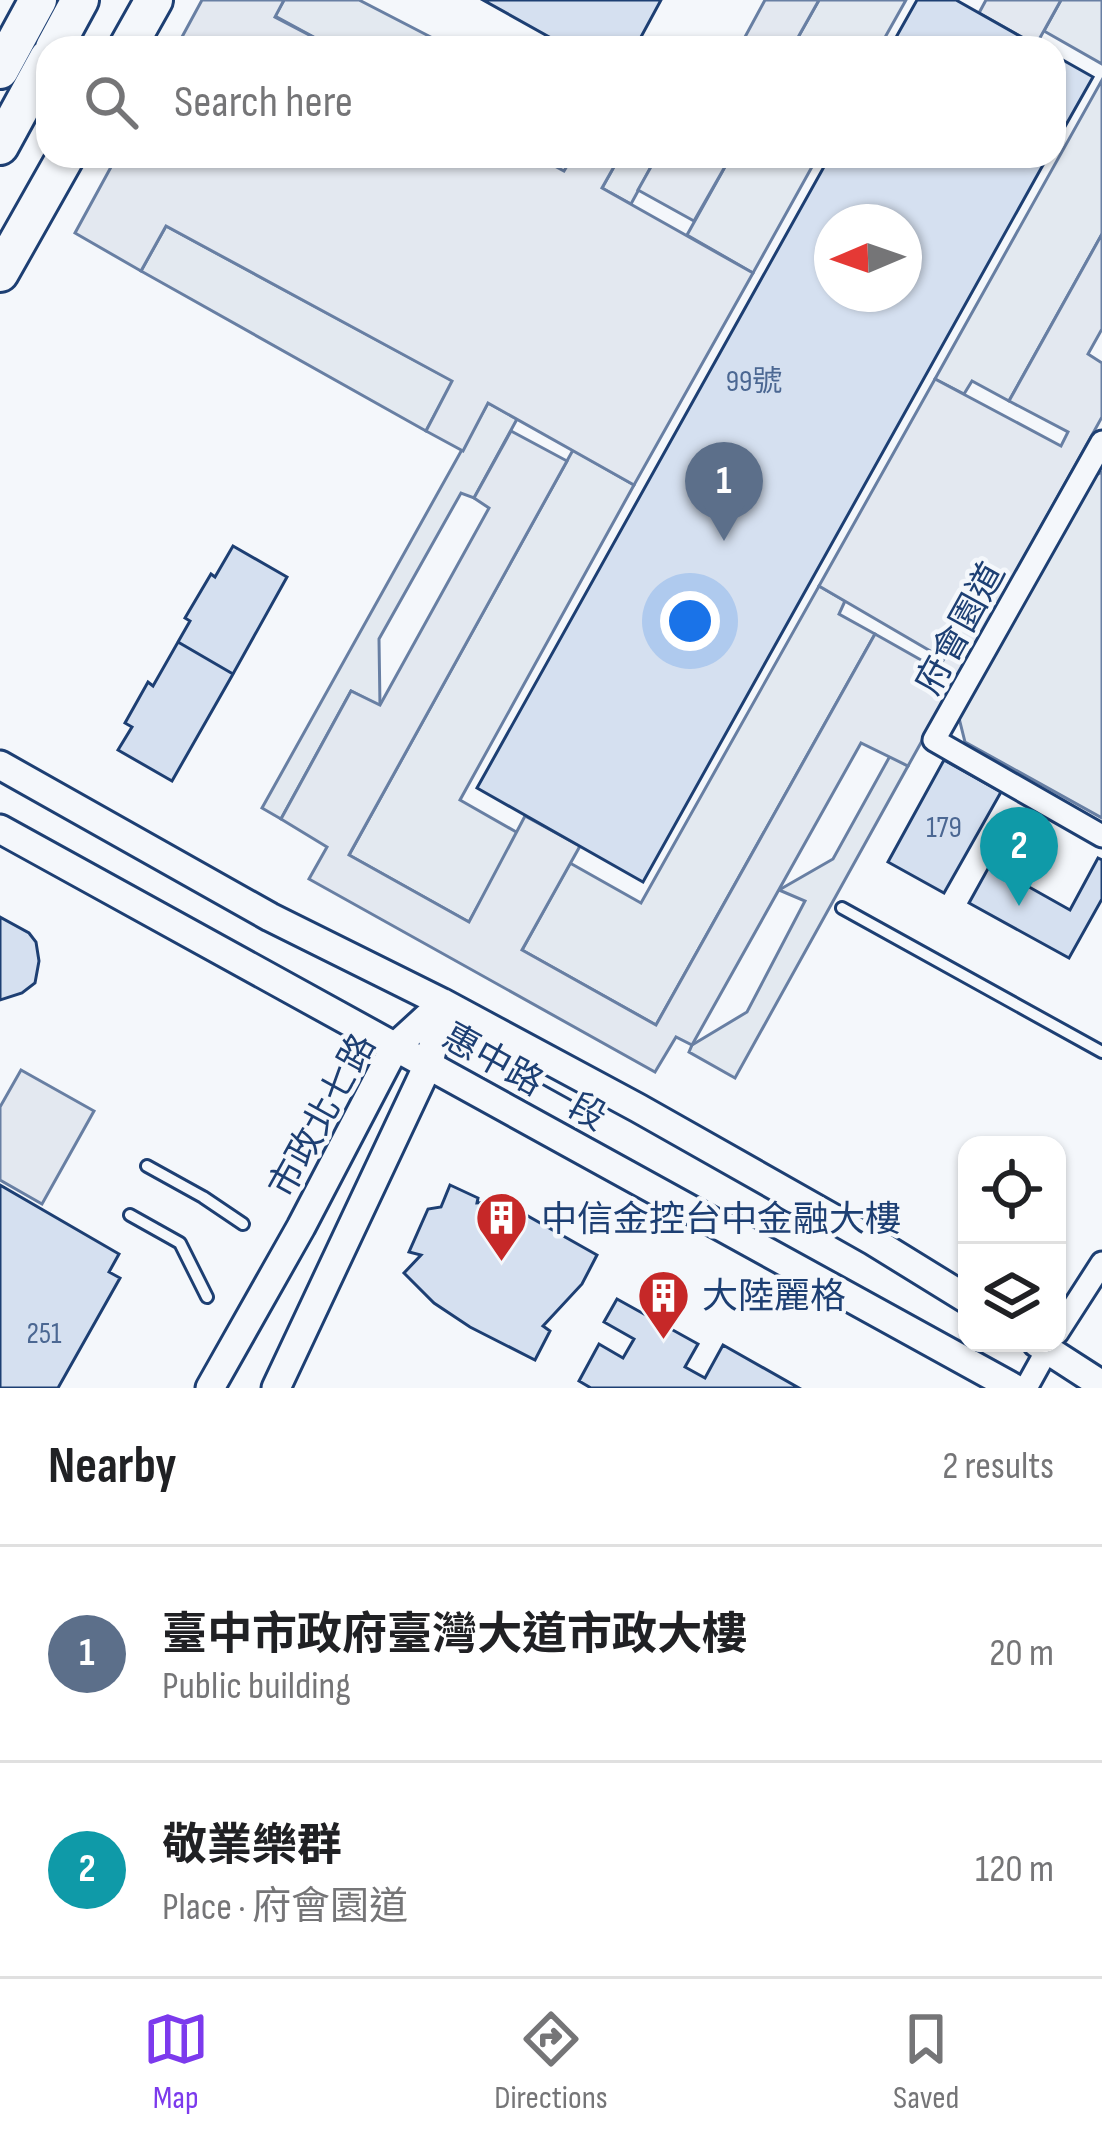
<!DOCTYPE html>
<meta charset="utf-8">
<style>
:root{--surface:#fff;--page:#f2f2f2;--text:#202124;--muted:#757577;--line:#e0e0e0;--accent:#7c3aed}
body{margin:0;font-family:"Sofia Sans Condensed","Noto Sans TC",sans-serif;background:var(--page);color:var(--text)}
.controls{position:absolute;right:36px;bottom:36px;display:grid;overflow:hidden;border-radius:24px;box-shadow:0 3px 9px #0004}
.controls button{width:108px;height:108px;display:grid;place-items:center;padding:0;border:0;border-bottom:3px solid var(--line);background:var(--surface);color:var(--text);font:60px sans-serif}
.compass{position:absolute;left:814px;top:204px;width:108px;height:108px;border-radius:50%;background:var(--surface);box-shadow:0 3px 9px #0004;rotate:268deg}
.you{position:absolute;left:690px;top:621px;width:42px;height:42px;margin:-30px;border:9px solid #fff;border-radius:50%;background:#1a73e8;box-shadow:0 0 0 18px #1a73e833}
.badge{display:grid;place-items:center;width:78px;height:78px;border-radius:50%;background:var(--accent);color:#fff;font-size:39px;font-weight:700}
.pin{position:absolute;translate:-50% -99px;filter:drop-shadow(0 3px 6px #0008)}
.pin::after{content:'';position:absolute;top:63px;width:42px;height:36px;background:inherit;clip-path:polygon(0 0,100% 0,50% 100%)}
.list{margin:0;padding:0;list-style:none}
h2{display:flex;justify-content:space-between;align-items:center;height:156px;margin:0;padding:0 48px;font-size:51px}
h2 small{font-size:39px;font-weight:400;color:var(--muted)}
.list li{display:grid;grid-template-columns:78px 1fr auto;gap:36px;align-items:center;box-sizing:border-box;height:216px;padding:0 48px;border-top:3px solid var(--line)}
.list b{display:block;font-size:45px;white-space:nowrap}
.list p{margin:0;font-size:39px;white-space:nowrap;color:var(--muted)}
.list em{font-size:39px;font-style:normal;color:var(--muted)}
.icon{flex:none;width:66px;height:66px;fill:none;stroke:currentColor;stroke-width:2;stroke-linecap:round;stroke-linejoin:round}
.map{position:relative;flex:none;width:1102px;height:1388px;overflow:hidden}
.search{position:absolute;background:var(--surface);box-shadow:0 3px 9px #0004;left:36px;right:36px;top:36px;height:132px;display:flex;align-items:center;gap:30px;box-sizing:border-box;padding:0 42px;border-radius:36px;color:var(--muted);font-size:45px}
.sheet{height:588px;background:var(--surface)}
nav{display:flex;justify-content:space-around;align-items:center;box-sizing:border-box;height:168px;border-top:3px solid var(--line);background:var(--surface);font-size:33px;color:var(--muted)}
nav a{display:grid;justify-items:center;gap:6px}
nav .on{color:var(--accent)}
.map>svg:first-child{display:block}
.green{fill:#e3e9f0;stroke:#687fa3;stroke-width:3}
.parking{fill:#e3e8f0;stroke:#687fa3;stroke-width:3}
.building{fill:#d5e0f0;stroke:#1d3f73;stroke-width:3;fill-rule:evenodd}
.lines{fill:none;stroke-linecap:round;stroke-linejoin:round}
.service-casing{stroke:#1d3f73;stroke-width:16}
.minor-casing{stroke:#1d3f73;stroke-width:27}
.tertiary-casing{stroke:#1d3f73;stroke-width:33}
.primary-casing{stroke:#1d3f73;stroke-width:42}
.service{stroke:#f4f7fb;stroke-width:10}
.minor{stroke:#f4f7fb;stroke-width:21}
.tertiary{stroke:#f4f7fb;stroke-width:27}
.primary{stroke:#f4f7fb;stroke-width:36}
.labels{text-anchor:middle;stroke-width:9;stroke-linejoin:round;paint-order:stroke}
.number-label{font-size:30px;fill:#4b6792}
.street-label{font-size:36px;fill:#1d3f73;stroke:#f4f7fb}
.poi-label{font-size:36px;fill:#1d3f73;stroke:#f4f7fb;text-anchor:start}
</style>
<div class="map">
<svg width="1102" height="1388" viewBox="0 0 1102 1388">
<rect width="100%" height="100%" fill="#f4f7fb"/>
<path class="green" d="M284,0H359L452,48H334L275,16Z
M819,0H906L879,48H792Z
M1061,0H1102V64L1044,31Z
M1102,80V234L1009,401L972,381L964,394L935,379Z
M620,156H657L631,204L602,188Z
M731,156H818L753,273L687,235Z
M166,226L453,381L426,431L141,271Z
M488,403L517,419L474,498L461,493L379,639L380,706L351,691L281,819L262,808Z
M573,450L634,485L460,800L518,833L469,922L349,855Z
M1102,472V818L965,742L959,718L1087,479Z
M819,586L845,601L839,614L875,634L656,1025L522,950L570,863L641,903Z
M890,756L908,766L735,1078L689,1052L692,1045L747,1012L805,901L779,890L833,859Z"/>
<path class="parking" d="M202,0H284L275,17L334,48H176Z
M765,0H819L792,48H739Z
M986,0H1061L1036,45L979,13Z
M117,156H536L564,171L573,156H620L602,188L753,273L634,485L488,403L463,451L426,431L452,381L166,226L141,271L75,233Z
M657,156H731L694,221L638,190Z
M1102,234V329L1088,354L1102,363V417L908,766L861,743L692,1045L676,1037L655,1072L309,879L327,847L281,819L351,691L380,705L489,508L474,498L511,431L567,461L349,855L469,922L525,816L580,846L522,950L656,1025L875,634L937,669L944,659L819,586L935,379L1061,446L1068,432L1009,401Z
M21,1070L94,1111L42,1204L0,1180V1107Z"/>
<path class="building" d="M483,0H661L635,48H569Z
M917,0H956L1041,48H890Z
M1054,55L1093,77L1054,146Z
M830,156H1048L643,882L477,788ZM832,222H904V294H832Z
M233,546L287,577L233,674L178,642L190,621L185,618L211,574L215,577Z
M178,642L233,674L172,781L118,750L132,727L125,723L148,682L153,686Z
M944,760L1001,792L944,893L888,862Z
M1098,858L1102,860V899L1069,958L969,903L990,865L1070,910Z
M0,917L29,933L36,942L39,961L35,983L22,993L0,1000Z
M0,1185L119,1254L109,1272L120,1278L58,1388H0Z
M450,1185L478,1198L477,1203L495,1202L510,1206L597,1255L582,1284L543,1326L550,1331L535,1360L470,1327L434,1303L404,1273L421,1255L409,1252L428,1209L441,1207Z
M617,1299L698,1344L685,1367L705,1378L723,1345L799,1388H591L579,1381L599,1344L623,1358L634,1339L604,1322Z"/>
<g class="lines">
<defs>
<path id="service" d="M842,908L1102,1052
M147,1166L203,1197L243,1224
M130,1215L180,1243L207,1297"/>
<path id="minor" d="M1102,442L934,740L1102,836
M1057,1333L1102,1263
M1026,1388L1051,1343"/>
<path id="tertiary" d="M0,765L270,917L443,1003L638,1108L873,1241L967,1299
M0,829L1014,1388
M1037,1343L1102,1385
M210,1388L301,1227L395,1047L443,1003
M276,1388L429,1063L443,1003"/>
<path id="primary" d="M54,48L80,0
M127,48L154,0
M0,70L38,0
M0,146L48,58
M0,273L66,156"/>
</defs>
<use href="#service" class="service-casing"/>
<use href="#minor" class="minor-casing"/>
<use href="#tertiary" class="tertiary-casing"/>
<use href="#primary" class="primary-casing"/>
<use href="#service" class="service"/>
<use href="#minor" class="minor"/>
<use href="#tertiary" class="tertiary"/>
<use href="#primary" class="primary"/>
</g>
<defs>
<symbol id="building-pin" viewBox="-11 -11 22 30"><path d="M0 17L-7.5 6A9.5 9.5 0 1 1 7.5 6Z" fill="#c62828" stroke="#f4f7fb"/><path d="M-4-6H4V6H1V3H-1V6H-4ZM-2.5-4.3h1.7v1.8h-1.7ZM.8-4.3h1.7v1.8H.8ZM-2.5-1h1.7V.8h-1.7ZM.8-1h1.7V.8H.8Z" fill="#fff"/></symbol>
</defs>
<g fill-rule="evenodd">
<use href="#building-pin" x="472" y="1188" width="59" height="81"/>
<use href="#building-pin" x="634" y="1266" width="59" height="81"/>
</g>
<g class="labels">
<g class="number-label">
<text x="754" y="391">99號</text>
<text x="944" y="837">179</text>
<text x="44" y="1343">251</text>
</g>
<g class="street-label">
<text transform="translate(959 628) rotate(-61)" y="13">府會園道</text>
<text transform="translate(525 1076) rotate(29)" y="13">惠中路一段</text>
<text transform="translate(321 1115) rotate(-61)" y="13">市政北七路</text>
</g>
<g class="poi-label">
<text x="541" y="1231">中信金控台中金融大樓</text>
<text x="702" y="1308">大陸麗格</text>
</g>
</g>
</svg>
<div class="controls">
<button><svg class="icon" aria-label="locate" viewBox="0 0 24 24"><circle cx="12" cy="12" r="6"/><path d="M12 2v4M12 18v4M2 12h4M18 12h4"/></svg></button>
<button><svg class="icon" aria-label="layers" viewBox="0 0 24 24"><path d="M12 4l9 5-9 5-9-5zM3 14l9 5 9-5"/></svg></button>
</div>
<svg class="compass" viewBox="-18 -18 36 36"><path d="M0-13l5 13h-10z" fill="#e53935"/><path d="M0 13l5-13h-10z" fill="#757577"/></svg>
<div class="you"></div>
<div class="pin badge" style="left:724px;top:541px;background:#5c6f8a">1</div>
<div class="pin badge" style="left:1019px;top:906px;background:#0f9aa8">2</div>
<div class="search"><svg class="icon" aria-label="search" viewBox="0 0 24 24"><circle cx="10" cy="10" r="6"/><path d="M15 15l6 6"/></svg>Search here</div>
</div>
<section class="sheet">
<h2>Nearby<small>2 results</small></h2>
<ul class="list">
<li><span class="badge" style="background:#5c6f8a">1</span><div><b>臺中市政府臺灣大道市政大樓</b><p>Public building</p></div><em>20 m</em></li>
<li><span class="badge" style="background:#0f9aa8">2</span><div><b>敬業樂群</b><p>Place · 府會園道</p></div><em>120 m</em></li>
</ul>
</section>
<nav>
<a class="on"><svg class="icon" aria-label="map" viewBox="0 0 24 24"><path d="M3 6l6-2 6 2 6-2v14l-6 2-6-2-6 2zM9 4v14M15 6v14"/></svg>Map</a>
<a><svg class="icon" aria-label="directions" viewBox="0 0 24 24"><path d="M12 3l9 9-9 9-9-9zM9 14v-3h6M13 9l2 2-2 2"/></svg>Directions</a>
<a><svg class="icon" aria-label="saved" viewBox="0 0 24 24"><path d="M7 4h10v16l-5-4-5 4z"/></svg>Saved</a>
</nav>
